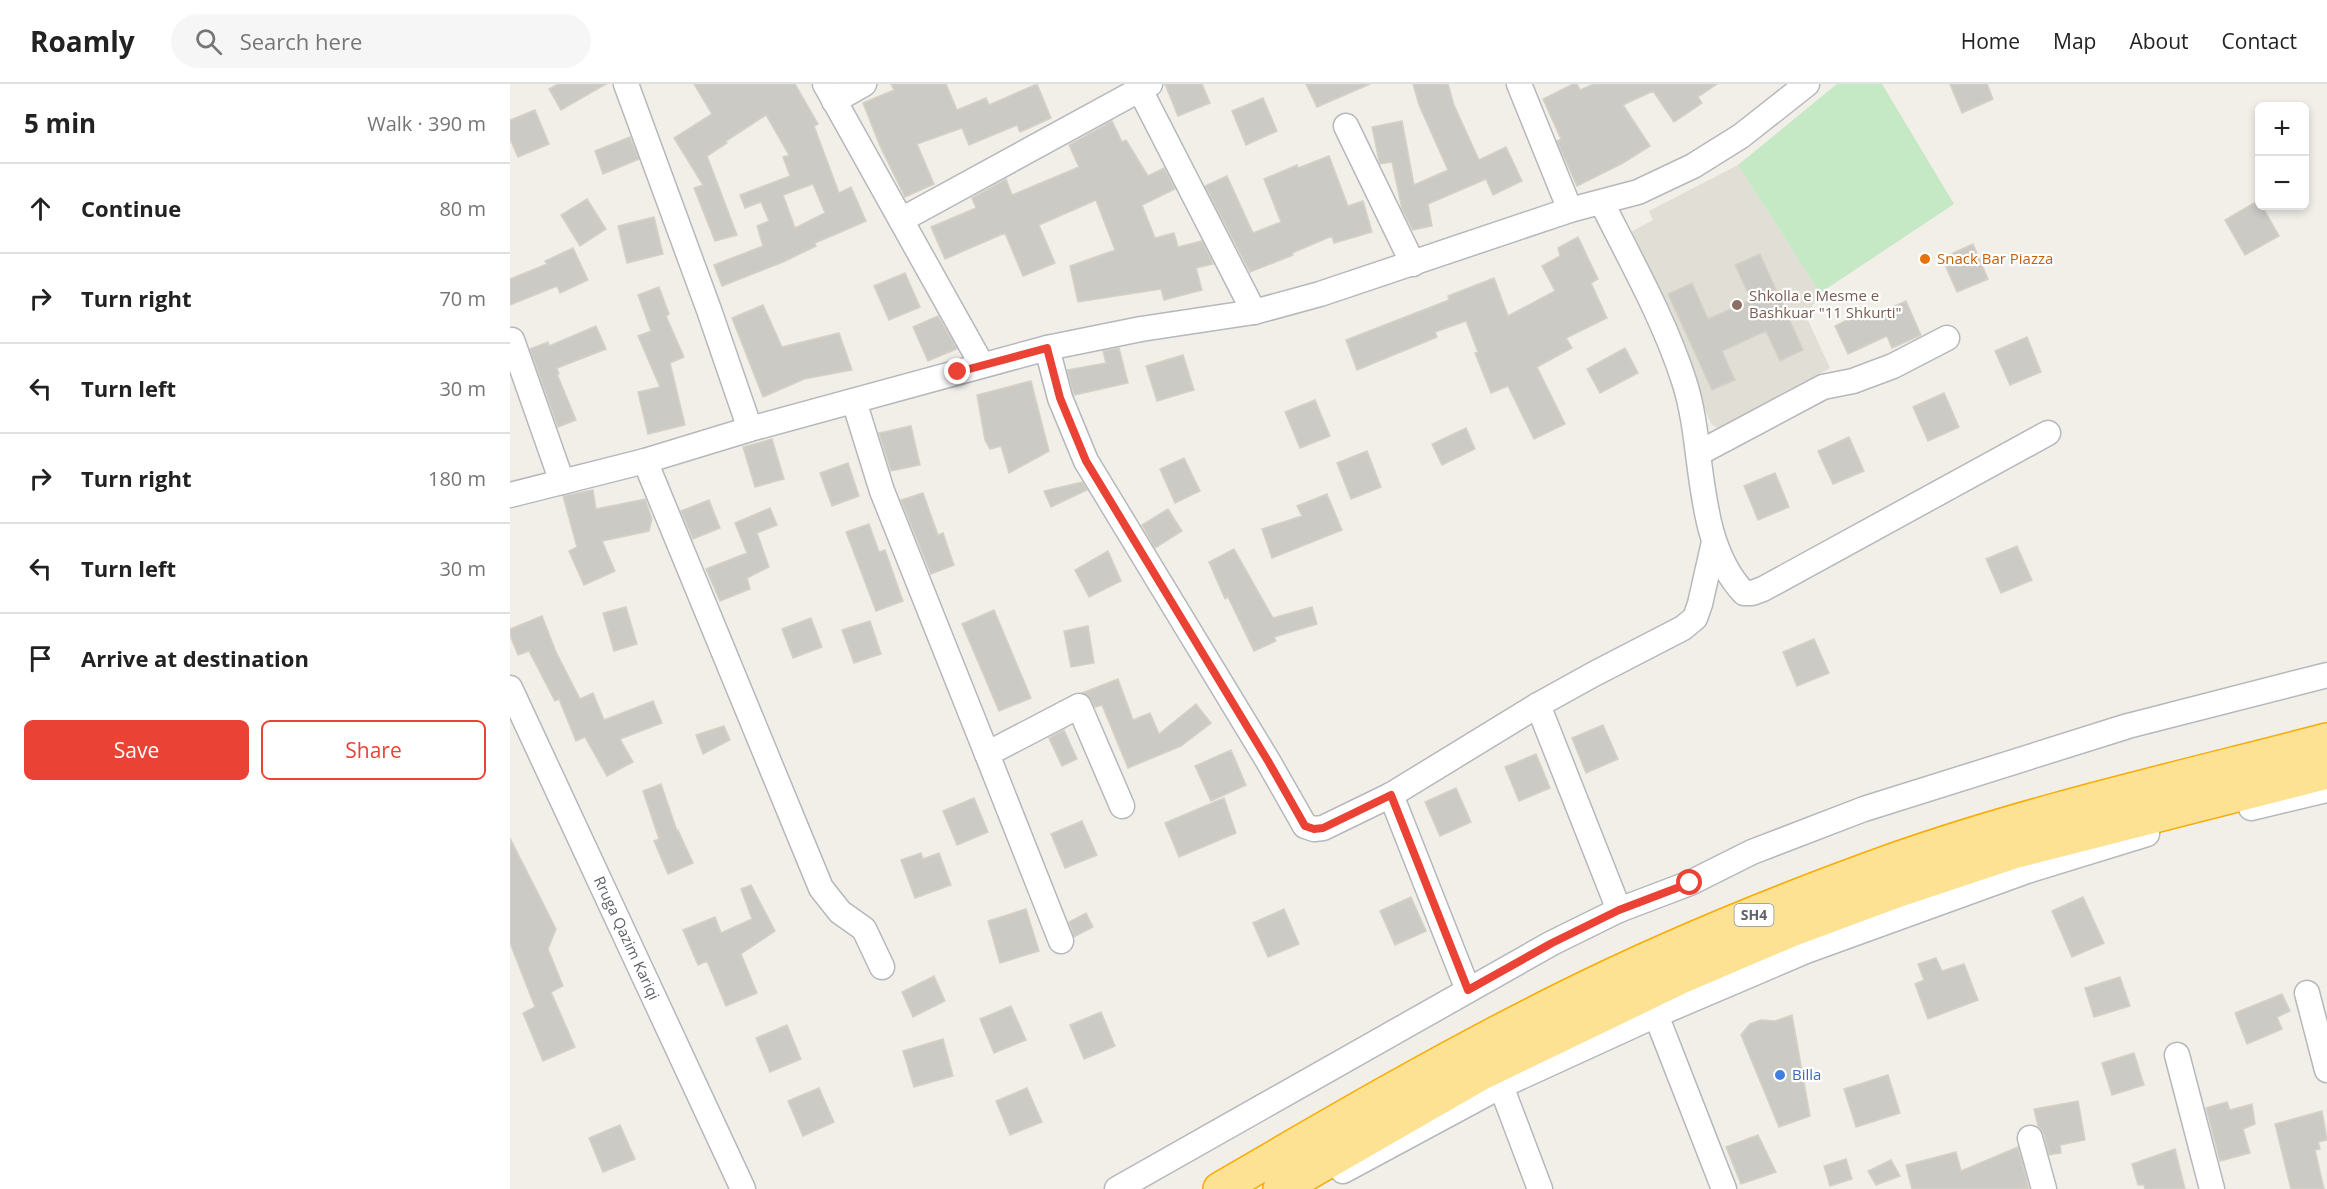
<!DOCTYPE html>
<meta charset="utf-8">
<style>
:root{--surface:#fff;--page:#f6f6f6;--text:#222;--muted:#767676;--line:#e0e0e0;--accent:#ea4335}
body{margin:0;font-family:"Open Sans",sans-serif;background:var(--page);color:var(--text)}
.controls{position:absolute;right:18px;top:18px;display:grid;overflow:hidden;border-radius:9px;box-shadow:0 3px 9px #0003}
.controls button{width:54px;height:54px;display:grid;place-items:center;padding:0;border:0;border-bottom:2px solid var(--line);background:var(--surface);color:var(--text);font:30px sans-serif}
.stop{position:absolute;width:18px;height:18px;margin:-14px;border:4px solid #ea4335;border-radius:50%;background:#fff}
.stop.end{background:#ea4335;border-color:#fff;box-shadow:0 2px 6px #0008}
.list{margin:0;padding:0;list-style:none}
h2{display:flex;justify-content:space-between;align-items:center;height:78px;margin:0;padding:0 24px;font-size:26px}
h2 small{font-size:20px;font-weight:400;color:var(--muted)}
.list li{display:grid;grid-template-columns:39px 1fr auto;gap:18px;align-items:center;box-sizing:border-box;height:90px;padding:0 24px;border-top:2px solid var(--line)}
.list b{display:block;font-size:22px;white-space:nowrap}
.list em{font-size:20px;font-style:normal;color:var(--muted)}
.actions{display:flex;gap:12px;padding:18px 24px}
.actions a{flex:1;padding:14px 0;border:2px solid var(--accent);border-radius:9px;text-align:center;font-size:21px;color:var(--accent)}
.actions .main{background:var(--accent);color:#fff}
.icon{flex:none;width:33px;height:33px;fill:none;stroke:currentColor;stroke-width:2;stroke-linecap:round;stroke-linejoin:round}
.map{position:relative;flex:none;width:1817px;height:1105px;overflow:hidden}
header{display:flex;align-items:center;gap:36px;box-sizing:border-box;height:84px;padding:0 30px;background:var(--surface);border-bottom:2px solid var(--line)}
header strong{font-size:28px}
nav{display:flex;gap:33px;margin-inline-start:auto;font-size:21px}
.search{width:420px;height:54px;background:var(--page);display:flex;align-items:center;gap:15px;box-sizing:border-box;padding:0 21px;border-radius:33px;color:var(--muted);font-size:22px}
main{display:flex}
aside{flex:1;background:var(--surface)}
.map>svg:first-child{display:block}
.education{fill:#e1ded6}
.green{fill:#c5e8c5}
.building{fill:#cccac5;stroke:#d6d1c6;stroke-width:1.5;fill-rule:evenodd}
.lines{fill:none;stroke-linecap:round;stroke-linejoin:round}
.minor-casing{stroke:#b5b8bc;stroke-width:27}
.highway-casing{stroke:#f9ab00;stroke-width:36}
.minor{stroke:#fff;stroke-width:24}
.highway{stroke:#fde293;stroke-width:33}
.route{stroke:#ea4335;stroke-width:8}
.food-dot{fill:#e8710a;stroke:#fff;stroke-width:2}
.education-dot{fill:#8d6e63;stroke:#fff;stroke-width:2}
.shop-dot{fill:#3f7fe0;stroke:#fff;stroke-width:2}
.labels{text-anchor:middle;stroke-width:4.5;stroke-linejoin:round;paint-order:stroke}
.shield{fill:#fff;stroke:#8f9295;stroke-width:1.5}
.shield-label{font-size:14px;font-weight:bold;fill:#5f6368}
.food-label{font-size:15px;fill:#c56008;stroke:#fff;text-anchor:start}
.education-label{font-size:15px;fill:#785e54;stroke:#fff;text-anchor:start}
.street-label{font-size:15px;fill:#5f6368;stroke:#fff}
.shop-label{font-size:15px;fill:#366cbe;stroke:#fff;text-anchor:start}
</style>
<header>
<strong>Roamly</strong>
<div class="search"><svg class="icon" aria-label="search" viewBox="0 0 24 24"><circle cx="10" cy="10" r="6"/><path d="M15 15l6 6"/></svg>Search here</div>
<nav><a>Home</a><a>Map</a><a>About</a><a>Contact</a></nav>
</header>
<main>
<aside>
<h2>5 min<small>Walk · 390 m</small></h2>
<ul class="list">
<li><svg class="icon" aria-label="ahead" viewBox="0 0 24 24"><path d="M12 20V5M6 11l6-6 6 6"/></svg><div><b>Continue</b></div><em>80 m</em></li>
<li><svg class="icon" aria-label="right" viewBox="0 0 24 24"><path d="M7 20v-9h11M14 6l5 5-5 5"/></svg><div><b>Turn right</b></div><em>70 m</em></li>
<li><svg class="icon" aria-label="left" viewBox="0 0 24 24"><path d="M17 20v-9H6M10 6l-5 5 5 5"/></svg><div><b>Turn left</b></div><em>30 m</em></li>
<li><svg class="icon" aria-label="right" viewBox="0 0 24 24"><path d="M7 20v-9h11M14 6l5 5-5 5"/></svg><div><b>Turn right</b></div><em>180 m</em></li>
<li><svg class="icon" aria-label="left" viewBox="0 0 24 24"><path d="M17 20v-9H6M10 6l-5 5 5 5"/></svg><div><b>Turn left</b></div><em>30 m</em></li>
<li><svg class="icon" aria-label="arrive" viewBox="0 0 24 24"><path d="M6 21V4h12l-3 4 3 4H6"/></svg><div><b>Arrive at destination</b></div></li>
</ul>
<div class="actions"><a class="main">Save</a><a>Share</a></div>
</aside>
<div class="map">
<svg width="1817" height="1105" viewBox="0 0 1817 1105">
<rect width="100%" height="100%" fill="#f1efe8"/>
<path class="education" d="M1228,81L1310,209L1296,232L1320,284L1215,345H1209L1201,340L1121,148L1143,136L1139,127Z"/>
<path class="green" d="M1327,0H1372L1444,120L1310,209L1228,81Z"/>
<path class="building" d="M48,0H96L51,26L39,5Z
M184,0H285L308,40L304,42L329,109L341,103L356,137L305,159L306,162L273,178L212,202L204,181L253,162L247,142L259,137L251,118L235,124L230,111L280,92L273,73L279,71L256,31L216,57L217,59L197,72L227,151L205,157L184,104L193,101L164,54L202,30ZM303,100L315,129L285,144L273,111Z
M381,0H436L447,26L476,14L479,21L527,0L541,34L510,48L507,41L459,61L452,44L407,60L424,100L395,113L370,62L353,19L384,6Z
M655,0H692L700,19L668,32Z
M796,0H860L807,23Z
M903,0H938L944,21L969,76L996,63L1012,97L983,111L976,95L918,120L922,142L903,146L892,125L882,78L870,80L869,77L862,43L892,37L904,101L938,86L909,21Z
M1063,0H1067L1070,6L1084,0H1207L1188,13L1192,19L1164,38L1143,7L1113,21L1140,62L1113,79L1067,102L1047,57L1051,55L1033,15Z
M1440,0H1477L1483,15L1452,29Z
M753,14L767,47L736,61L722,27Z
M25,26L39,60L8,73L0,55V36Z
M602,37L612,58L616,56L638,92L654,84L665,105L632,121L645,154L664,149L668,163L692,157L703,180L686,184L692,206L654,216L651,205L568,218L560,182L605,166L586,116L529,141L545,179L513,192L495,149L435,175L421,143L466,124L462,114L496,95L502,111L569,83L559,61Z
M120,53L129,75L93,90L85,67Z
M819,72L838,122L853,117L862,148L824,159L822,152L782,169L783,171L740,188L695,102L717,92L743,149L771,138L754,95L787,81L788,84Z
M77,115L96,145L70,162L51,131Z
M1749,116V122H1752L1769,152L1735,171L1715,136Z
M144,133L153,170L117,179L108,142Z
M1068,153L1088,195L1081,199L1097,234L1056,254L1062,264L1027,283L1055,340L1024,355L998,302L981,309L965,269L968,268L956,237L925,248L927,253L847,286L836,256L939,216L938,212L984,194L998,232L1045,207L1032,182L1050,172L1048,164Z
M1463,160L1478,195L1447,208L1432,174Z
M63,164L78,196L50,209L47,202L0,221V195L37,180L35,177Z
M1250,170L1293,266L1270,277L1256,247L1212,267L1225,296L1202,306L1158,210L1182,199L1198,235L1241,216L1225,181Z
M395,189L410,223L379,236L364,202Z
M149,203L159,230L156,232L174,273L160,279L175,341L138,350L128,308L150,303L128,252L141,247L128,211Z
M1396,217L1411,251L1382,264L1377,252L1338,270L1325,242L1359,225L1362,232Z
M253,221L272,263L329,249L342,286L294,295L253,313L222,234Z
M428,232L447,265L418,277L403,243Z
M86,242L96,265L47,284L49,290H47L66,336L48,343L20,265L38,258L39,262Z
M1517,253L1531,288L1500,301L1485,267Z
M609,264L618,299L564,311L557,286L596,279L593,267Z
M1115,264L1128,289L1090,309L1077,285Z
M673,271L684,306L647,317L636,282Z
M521,297L539,367L499,389L491,362L480,365L475,356L467,311Z
M1434,309L1449,343L1418,357L1403,323Z
M805,316L820,352L790,364L775,328Z
M401,342L410,381L381,387L369,349Z
M956,344L965,365L932,381L922,360Z
M1339,353L1354,387L1323,400L1308,367Z
M262,355L274,395L245,403L233,363Z
M857,367L871,403L841,415L827,379Z
M674,374L690,407L665,419L650,385Z
M338,379L349,412L322,422L310,389Z
M1265,389L1279,423L1248,436L1234,402Z
M572,398L577,406L541,423L534,407Z
M83,406L86,425L135,415L142,435L139,447L92,457L105,487L74,501L59,467L67,463L53,412Z
M413,409L428,451L433,449L444,481L421,490L391,416Z
M817,410L832,446L762,474L752,445L792,432L787,422Z
M199,416L210,444L183,455L171,427Z
M260,424L267,441L247,449L259,483L237,494L240,505L210,517L196,485L237,469L225,439Z
M658,425L672,447L645,464L632,441Z
M359,440L369,468L375,466L393,517L366,527L336,448Z
M1507,462L1522,496L1491,509L1476,475Z
M724,465L763,534L802,523L807,540L764,553L766,557L744,567L718,513L715,515L699,478Z
M598,467L611,497L579,513L565,486Z
M116,523L127,560L104,567L93,529Z
M484,526L521,614L489,627L452,540Z
M32,532L46,568L70,615L83,609L94,636L143,617L152,639L110,655L123,678L97,692L75,653L66,657L49,615L45,617L19,567L8,571L0,551V545Z
M301,534L312,563L283,574L272,545Z
M360,537L371,570L344,579L332,546Z
M578,542L584,579L561,583L554,547Z
M1304,555L1319,589L1287,602L1273,568Z
M608,595L623,636L640,629L649,650L686,620L701,639L671,662L618,684L592,621L585,623L578,611L572,609Z
M1093,641L1108,675L1076,689L1062,654Z
M214,642L220,656L193,670L186,651Z
M554,646L567,675L552,682L539,654Z
M721,666L736,701L701,717L685,682Z
M1026,670L1040,704L1009,717L995,683Z
M151,700L167,747L168,746L183,779L158,790L144,757L149,755L133,707Z
M946,704L961,738L930,752L915,718Z
M464,714L478,748L447,761L433,727Z
M714,714L726,749L669,773L655,739Z
M572,737L587,771L555,784L541,750Z
M0,754L46,845L38,865L53,902L41,908L65,963L33,977L13,929L25,923L0,859Z
M411,769L413,775L429,769L441,801L405,814L391,776Z
M241,801L265,847L231,870L247,909L216,922L197,877L188,881L173,846L205,833L211,849L242,835L231,805Z
M901,813L916,847L885,861L870,827Z
M1573,813L1594,859L1562,873L1542,827Z
M516,825L529,867L490,879L478,837Z
M774,825L789,860L758,873L743,839Z
M576,829L583,843L564,853L559,838Z
M1426,874L1432,887L1454,880L1468,916L1418,935L1405,900L1414,896L1408,880Z
M424,892L435,917L403,933L392,908Z
M1610,893L1620,922L1584,933L1575,904Z
M1772,910L1780,927L1767,933L1772,945L1737,960L1725,929Z
M501,922L516,956L484,969L470,935Z
M591,928L605,962L574,975L560,941Z
M1282,931L1300,1032L1269,1043L1231,951L1240,940L1251,936L1265,937Z
M277,941L291,975L260,988L246,954Z
M433,955L443,992L404,1003L393,967Z
M1624,969L1634,1001L1602,1011L1592,979Z
M1378,991L1390,1029L1346,1043L1334,1005Z
M309,1004L324,1038L293,1052L278,1017Z
M517,1004L532,1038L500,1051L486,1017Z
M1568,1017L1575,1056L1550,1061L1551,1069L1539,1071L1534,1050L1528,1042L1524,1025Z
M1717,1018L1720,1026L1742,1020L1745,1040L1733,1045L1740,1069L1710,1077L1696,1024Z
M1812,1027L1817,1056L1808,1058L1810,1065L1805,1066L1814,1105H1781L1765,1040Z
M110,1041L125,1075L93,1088L79,1054Z
M1248,1051L1266,1088L1231,1100L1216,1063Z
M1508,1063L1519,1105H1402L1396,1081L1446,1068L1451,1087Z
M1665,1065L1675,1105H1635L1634,1101H1628L1622,1080Z
M1336,1075L1342,1095L1320,1102L1314,1082Z
M1381,1076L1390,1092L1366,1101L1358,1087Z"/>
<g class="lines">
<defs>
<g id="minor">
<path d="M116,0L199,226L240,345"/>
<path d="M315,0L472,281"/>
<path d="M627,0L744,228"/>
<path d="M1009,0L1060,126"/>
<path d="M324,17L354,0"/>
<path d="M836,42L903,180"/>
<path d="M1092,119C1121,177 1154,235 1174,297C1196,364 1183,455 1234,509H1242L1253,505L1538,349"/>
<path d="M391,136L640,0"/>
<path d="M2,256L52,398"/>
<path d="M537,264L550,314L576,377L758,677L795,742L804,745L813,744L881,711L1028,621L1084,590L1173,544L1185,534L1190,520L1204,458"/>
<path d="M344,317L372,407L477,670L569,622L612,722"/>
<path d="M1189,369L1313,303L1343,297L1383,282L1437,254"/>
<path d="M135,377L311,804L330,828L354,845L372,883"/>
<path d="M0,411L135,377L240,345L537,264L631,245L744,228L810,210L1060,126L1128,108L1183,82L1231,52L1297,0"/>
<path id="s1" d="M0,604L233,1105"/>
<path d="M1028,621L1109,826"/>
<path d="M477,670L551,857"/>
<path d="M881,711L958,906"/>
<path d="M1741,724L1817,706"/>
<path d="M1797,909L1817,986"/>
<path d="M1146,931L1214,1105"/>
<path d="M1667,971L1702,1105"/>
<path d="M991,1002L1030,1105"/>
<path d="M1520,1054L1534,1105"/>
<path d="M833,1087L991,1002L1146,931L1296,867L1517,787L1637,750"/>
<path d="M607,1105L1042,859L1109,826L1180,799L1242,768L1354,725L1618,642L1817,591"/>
</g>
<path id="highway" d="M710,1105C823,1039 936,973 1053,915C1159,862 1270,817 1381,777C1523,727 1671,694 1817,656
M770,1105L970,990L1173,892L1281,846L1389,806L1503,768L1817,688"/>
</defs>
<use href="#minor" class="minor-casing"/>
<use href="#highway" class="highway-casing"/>
<use href="#minor" class="minor"/>
<use href="#highway" class="highway"/>
</g>
<g class="lines">
<path class="route" d="M448,288L537,264L550,314L576,377L758,677L795,742L804,745L813,744L881,711L958,906L1042,859L1109,826L1180,799"/>
</g>
<circle class="food-dot" cx="1415" cy="175" r="6"/>
<circle class="education-dot" cx="1227" cy="221" r="6"/>
<circle class="shop-dot" cx="1270" cy="991" r="6"/>
<g class="labels">
<rect class="shield" x="1224.5" y="820" width="39" height="22" rx="4.5"/>
<g class="shield-label">
<text x="1244" y="836">SH4</text>
</g>
<g class="food-label">
<text x="1427" y="180">Snack Bar Piazza</text>
</g>
<g class="education-label">
<text x="1239" y="217">Shkolla e Mesme e<tspan x="1239" dy="17">Bashkuar "11 Shkurti"</tspan></text>
</g>
<g class="street-label">
<text dy="5" stroke="none"><textPath href="#s1" startOffset="276">Rruga Qazim Kariqi</textPath></text>
</g>
<g class="shop-label">
<text x="1282" y="996">Billa</text>
</g>
</g>
</svg>
<div class="controls">
<button>+</button>
<button>−</button>
</div>
<div class="stop" style="left:1180px;top:799px"></div>
<div class="stop end" style="left:448px;top:288px"></div>
</div>
</main>
